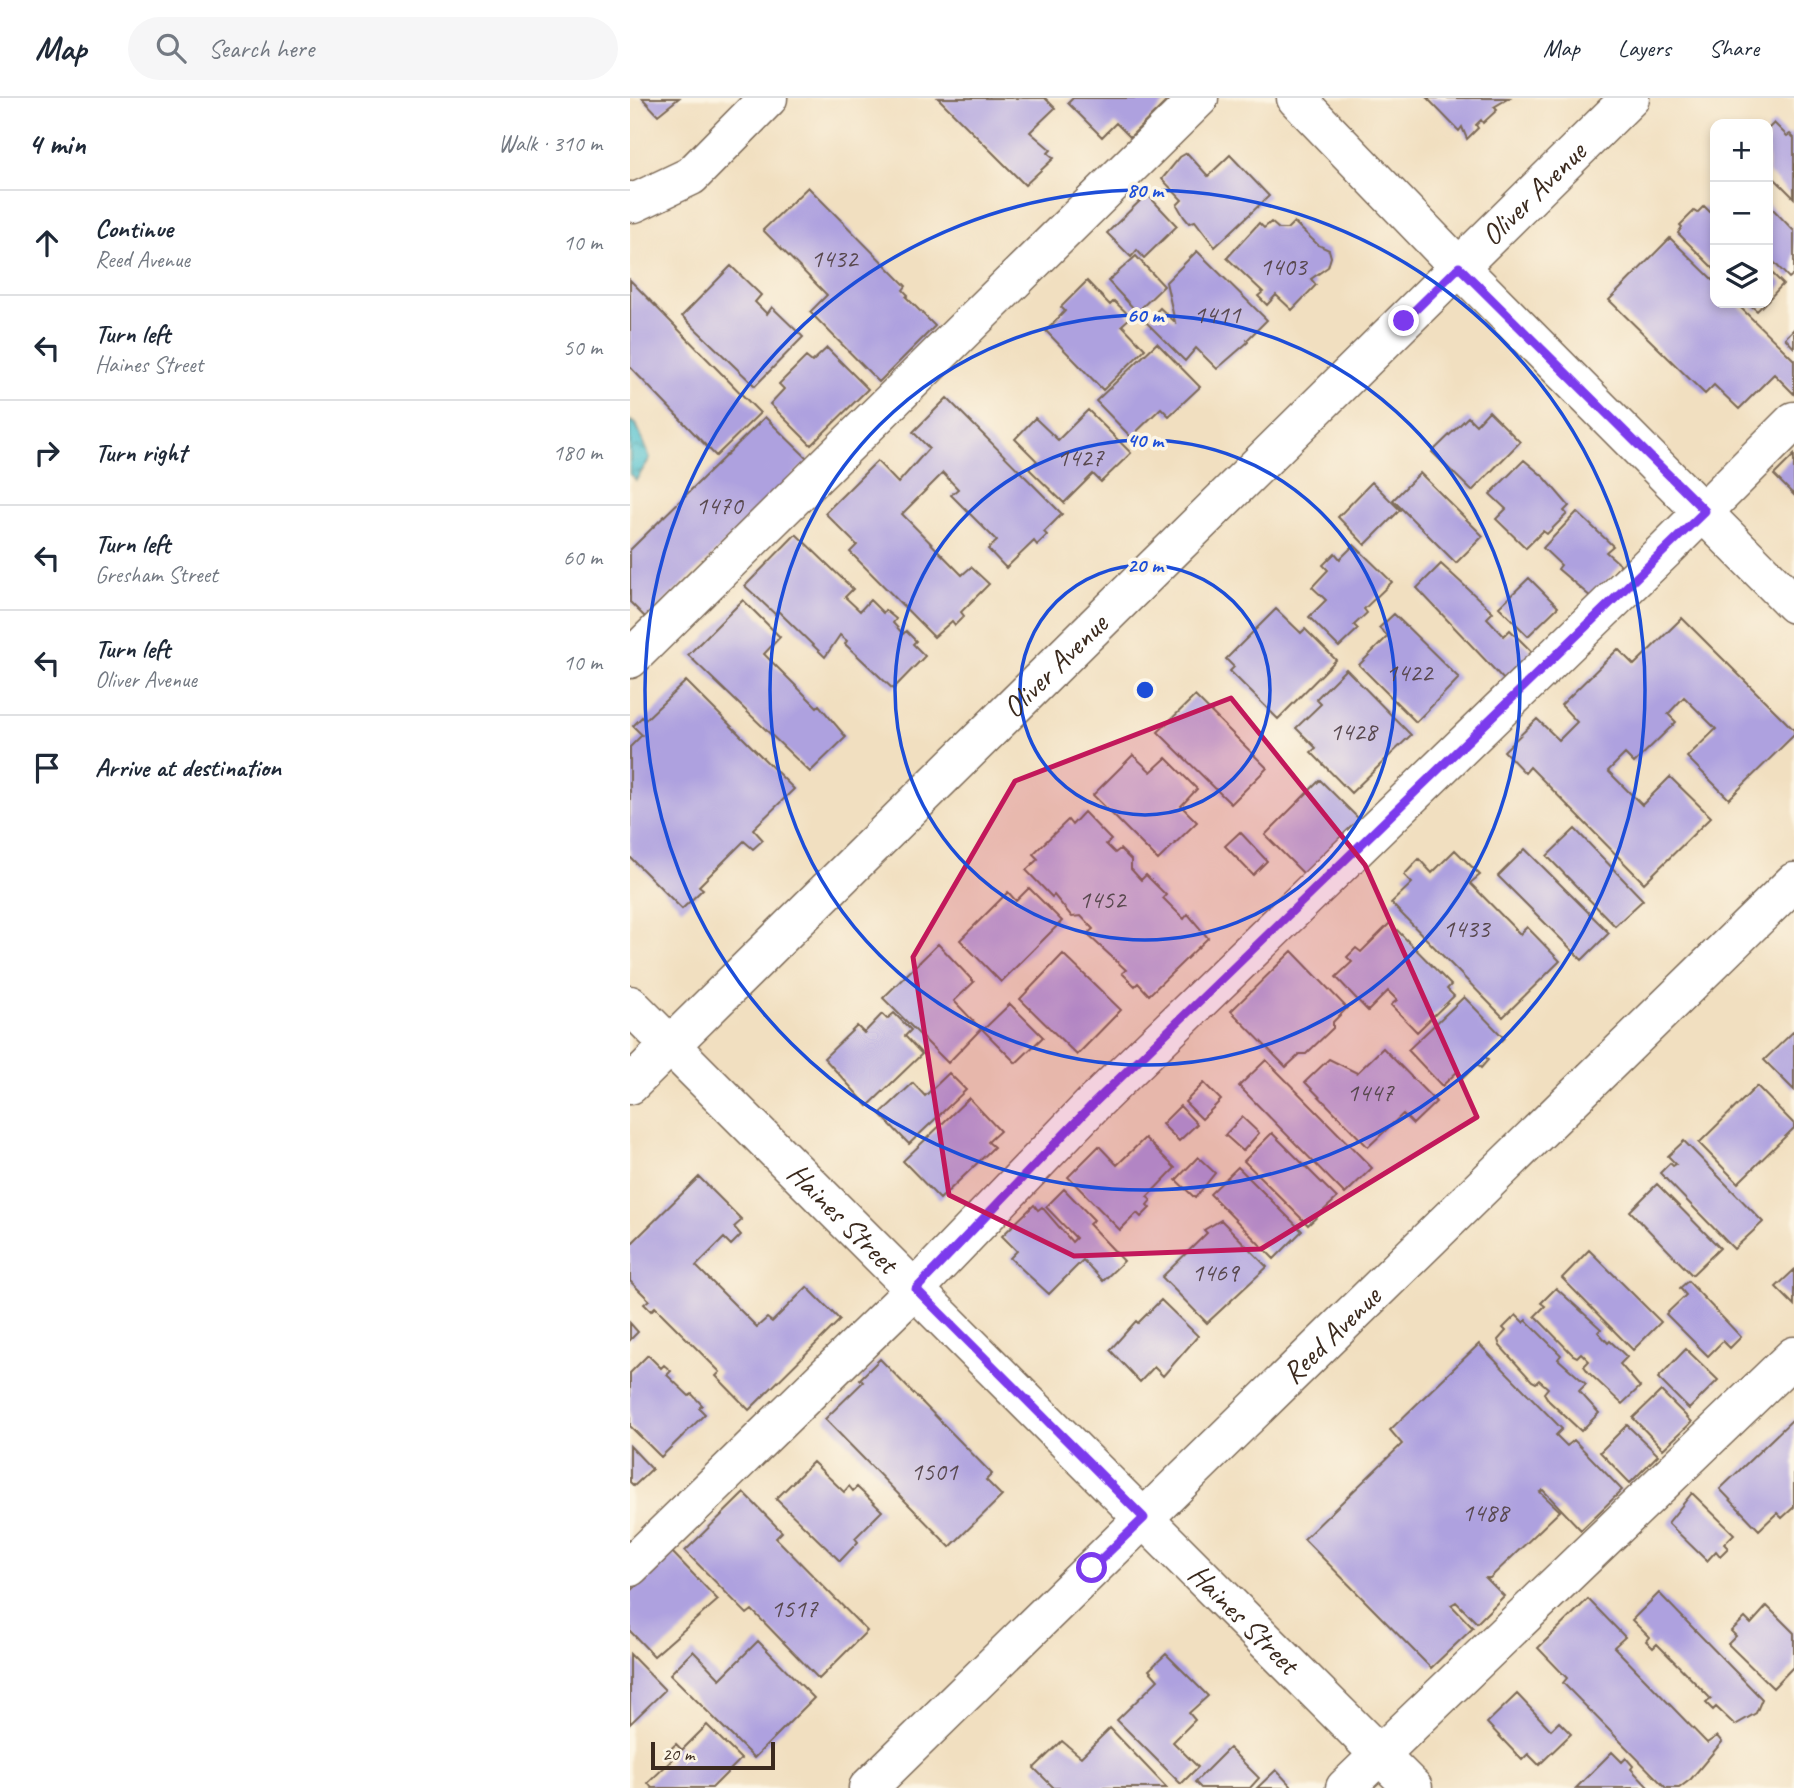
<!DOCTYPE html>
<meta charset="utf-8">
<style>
:root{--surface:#fff;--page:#f6f6f7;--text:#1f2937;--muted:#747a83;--line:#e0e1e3}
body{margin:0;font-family:Caveat,sans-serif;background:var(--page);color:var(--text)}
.controls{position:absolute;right:21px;top:21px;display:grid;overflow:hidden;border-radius:14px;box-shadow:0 4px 10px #0003}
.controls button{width:63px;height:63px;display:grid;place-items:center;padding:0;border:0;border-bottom:2px solid var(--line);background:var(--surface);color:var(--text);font:35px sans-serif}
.scale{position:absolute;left:21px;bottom:18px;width:124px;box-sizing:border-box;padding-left:7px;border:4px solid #3b2a1e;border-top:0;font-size:19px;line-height:24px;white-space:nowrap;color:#3b2a1e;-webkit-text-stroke:5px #fcf5e5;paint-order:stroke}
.stop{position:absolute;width:21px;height:21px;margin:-16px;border:5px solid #7c3aed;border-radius:50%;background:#fff}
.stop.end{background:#7c3aed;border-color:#fff;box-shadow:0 2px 7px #0008}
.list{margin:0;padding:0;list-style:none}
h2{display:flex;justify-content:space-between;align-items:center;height:91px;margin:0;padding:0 28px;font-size:30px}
h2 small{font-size:23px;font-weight:400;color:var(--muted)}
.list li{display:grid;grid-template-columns:46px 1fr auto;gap:21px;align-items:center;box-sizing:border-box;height:105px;padding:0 28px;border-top:2px solid var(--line)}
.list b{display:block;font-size:26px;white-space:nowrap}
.list p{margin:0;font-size:23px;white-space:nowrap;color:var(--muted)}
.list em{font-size:23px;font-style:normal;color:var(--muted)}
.icon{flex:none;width:38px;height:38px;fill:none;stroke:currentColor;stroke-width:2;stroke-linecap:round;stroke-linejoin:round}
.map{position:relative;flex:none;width:1164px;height:1690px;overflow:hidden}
header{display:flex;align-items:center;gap:42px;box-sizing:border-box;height:98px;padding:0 35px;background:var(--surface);border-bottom:2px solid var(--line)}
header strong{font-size:33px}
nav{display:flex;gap:38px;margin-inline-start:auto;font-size:24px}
.search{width:490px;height:63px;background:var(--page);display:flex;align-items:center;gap:18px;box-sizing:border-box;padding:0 24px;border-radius:38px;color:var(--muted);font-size:26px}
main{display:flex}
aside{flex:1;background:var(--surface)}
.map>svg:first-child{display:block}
.water{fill:url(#water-ripples);stroke:#4a7778;stroke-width:2}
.building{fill:#aea1df}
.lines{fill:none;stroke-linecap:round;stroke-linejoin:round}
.minor-casing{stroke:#7b6957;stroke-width:41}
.minor{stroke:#fff;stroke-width:38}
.route{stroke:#7c3aed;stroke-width:9}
.marked{fill:#c2185b;fill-opacity:0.2;stroke:#c2185b;stroke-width:5;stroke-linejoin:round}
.ring{fill:none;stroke:#1d4ed8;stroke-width:3.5}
.labels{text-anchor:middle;stroke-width:7;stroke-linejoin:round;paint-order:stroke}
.number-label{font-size:26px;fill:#58484e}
.street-label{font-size:30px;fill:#3b2a1e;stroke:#fcf5e5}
.centre{fill:#1d4ed8;stroke:#fcf5e5;stroke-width:3.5}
.ring-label{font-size:21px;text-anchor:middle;font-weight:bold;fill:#1d4ed8;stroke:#fcf5e5;stroke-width:7;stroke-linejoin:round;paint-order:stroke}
</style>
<header>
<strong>Map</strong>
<div class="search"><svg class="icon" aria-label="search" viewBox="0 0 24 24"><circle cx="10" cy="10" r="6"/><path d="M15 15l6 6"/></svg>Search here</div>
<nav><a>Map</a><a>Layers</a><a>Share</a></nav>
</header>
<main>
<aside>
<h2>4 min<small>Walk · 310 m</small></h2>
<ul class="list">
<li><svg class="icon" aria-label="ahead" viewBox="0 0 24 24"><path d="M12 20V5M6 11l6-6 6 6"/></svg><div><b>Continue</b><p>Reed Avenue</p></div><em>10 m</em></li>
<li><svg class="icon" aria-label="left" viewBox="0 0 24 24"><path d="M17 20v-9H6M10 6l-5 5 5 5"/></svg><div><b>Turn left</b><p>Haines Street</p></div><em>50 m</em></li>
<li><svg class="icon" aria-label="right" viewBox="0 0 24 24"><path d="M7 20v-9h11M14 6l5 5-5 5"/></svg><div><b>Turn right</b></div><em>180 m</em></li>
<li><svg class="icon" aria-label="left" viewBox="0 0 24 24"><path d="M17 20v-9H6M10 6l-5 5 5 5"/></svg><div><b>Turn left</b><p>Gresham Street</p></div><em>60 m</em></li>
<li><svg class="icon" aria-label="left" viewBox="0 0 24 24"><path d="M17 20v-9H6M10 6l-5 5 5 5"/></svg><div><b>Turn left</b><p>Oliver Avenue</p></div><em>10 m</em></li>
<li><svg class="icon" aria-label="arrive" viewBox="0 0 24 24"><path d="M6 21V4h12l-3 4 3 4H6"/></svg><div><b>Arrive at destination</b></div></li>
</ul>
</aside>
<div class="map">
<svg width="1164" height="1690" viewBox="0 0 1164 1690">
<defs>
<pattern id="water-ripples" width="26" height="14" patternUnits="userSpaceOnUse" patternTransform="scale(1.75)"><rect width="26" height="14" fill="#58c4d1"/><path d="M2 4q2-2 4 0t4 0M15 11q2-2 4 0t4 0" fill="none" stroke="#4a9fa9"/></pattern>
</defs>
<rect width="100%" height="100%" fill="#fcf5e5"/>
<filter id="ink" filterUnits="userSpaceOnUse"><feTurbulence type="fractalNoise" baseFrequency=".0143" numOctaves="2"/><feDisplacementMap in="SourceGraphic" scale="14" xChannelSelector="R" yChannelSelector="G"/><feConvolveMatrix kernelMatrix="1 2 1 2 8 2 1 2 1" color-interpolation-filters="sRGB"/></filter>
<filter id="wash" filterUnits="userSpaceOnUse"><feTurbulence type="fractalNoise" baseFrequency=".00686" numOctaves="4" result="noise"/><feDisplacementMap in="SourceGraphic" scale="28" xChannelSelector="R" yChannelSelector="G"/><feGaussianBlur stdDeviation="1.57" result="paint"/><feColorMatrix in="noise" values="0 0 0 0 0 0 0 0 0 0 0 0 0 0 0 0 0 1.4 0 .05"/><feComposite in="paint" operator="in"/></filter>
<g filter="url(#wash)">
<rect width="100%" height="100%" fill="#f1dfc0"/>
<path class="water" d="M0,323L6,326L20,360L6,382L0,376Z"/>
<g id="blocks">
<path class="building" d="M12,0H49L28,17Z
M308,0H415L425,10L400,34L421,52L418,55L424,60L395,87Z
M443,0H540L500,39L486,25L472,39L438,5Z
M797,0H879L864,9L867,12L853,25L851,22L846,27L848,30L837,41L832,29L829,33Z
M1144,25L1157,38L1160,36L1164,40V100L1138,74V31Z
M557,55L578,78L600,57L639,98L585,149L565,123L559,125L554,119L547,107L552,102L532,81L550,59Z
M178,89L276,188L273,192L278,197L276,199L305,228L249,284L180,214L197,197L133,132Z
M517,96L547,128L514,160L507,152L501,159L477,135Z
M1138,106L1164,133V176L1159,180L1138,158Z
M1074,108L1085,119V172L1048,135L1052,129L1050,127L1064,113L1067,115Z
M641,124L649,131H657L664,124L688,147L699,152L701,159L698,169L681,181L686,187L662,212L646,197L637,207L628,198L633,194L597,160L629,125L634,130Z
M1040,140L1085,184V205H1106L1164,262V296L1144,276L1109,311L1084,287L1075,296L979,202Z
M567,153L637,222L617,242L618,244L587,271L566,250L555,263L516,224L530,210L545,224L536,184Z
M506,158L534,188L507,214L478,183Z
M101,168L131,197L125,204L137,216L142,209L173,239L125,288L52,218Z
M1138,171L1153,186L1138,202Z
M0,182L130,315L86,358L0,269Z
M457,183L480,207L484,203L501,219L492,227L515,251L473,292L416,233L435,213L431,209Z
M1118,205H1135L1127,213Z
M1164,231V250L1155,240Z
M527,245L570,289L539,318L531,310L501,339L466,303Z
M197,250L238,291L181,347L140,306L154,291L149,286L176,259L182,264Z
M317,300L432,416L414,434L417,437L407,447L404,443L376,470L358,451L367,443L321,397L328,391L313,375L272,416L332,477L341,469L359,486L331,514L334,518L325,527L322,523L304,539L220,454L227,447L195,415L247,363L268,385L299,350L283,334Z
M458,312L501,355L471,384L463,376L434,405L399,371L407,363L385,341L405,320L428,342Z
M859,313L890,344L842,393L802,354L838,319L846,327Z
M135,319L179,362L17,521L0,504V452Z
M1164,357V397L1144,377Z
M894,362L915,380L939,408L934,413L937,416L917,436L913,433L896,450L866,421L876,411L860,396Z
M790,375L853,438L826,465L763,402Z
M742,384L770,412L735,447L708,419Z
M947,414L983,448L976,454L991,467L961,499L928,471L931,467L913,450Z
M166,436L223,491L215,499L230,513L240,502L253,515L255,512L266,521L263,525L273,536L276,533L286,543L283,546L295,558L263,591L215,546L217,543L210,537L195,559L148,513L145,516L115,488Z
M724,447L762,484L734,511L737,515L724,527L728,531L709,549L679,519L696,502L682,489L698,472L693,467L705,455L710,461Z
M811,466L863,514L857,520L874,538L880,532L905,557L877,585L787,490Z
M899,480L928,509L898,538L869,509Z
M113,502L150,539L134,556L187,609L189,607L216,639L180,674L58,557Z
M646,511L671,535L675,531L706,562L648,621L600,573L604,569L596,561Z
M764,516L829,580L786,624L729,567L758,538L749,530Z
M1052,520L1164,632V637L1099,701L1057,659L1086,631L1054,599L1038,616L1046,624L1004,665L995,656L978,673L1012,707L1040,679L1081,719L1014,785L900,669L895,675L874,653L907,621L929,642L947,624L931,607L988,551L1004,567Z
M716,571L781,637L721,695L681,654L686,650L666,630L691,606L686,601Z
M56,583L164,691L123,731L133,742L123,751L114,743L69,788L73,791L52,811L0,759V649L12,637L3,628L12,619L15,622Z
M565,598L637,670L601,706L528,634Z
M503,657L521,674L536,660L567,691L551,708L567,724L528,762L463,697Z
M690,682L731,723L676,778L635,737Z
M454,714L481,742L476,746L485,755L490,751L501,762V771L511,782L516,777L536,797L533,800L554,821L558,816L578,840L519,897L508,885L505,888L492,875L496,872L457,836L463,831L451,818L442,819L424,797L422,799L396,772L408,761L403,756L438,722L442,727Z
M945,731L1013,802L985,828L917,758Z
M610,734L637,763L623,777L595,748Z
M895,751L979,835L952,862L868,778Z
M825,752L850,777L840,785L890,836L897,829L930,863L873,919L761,805L782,785L774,777L789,761L802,775Z
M399,790L432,823L371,884L330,842L378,794L386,803Z
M760,825L821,887L817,891L824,898L787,934L761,907L767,902L758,893L738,913L706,879L722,864L717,859L726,850L731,854Z
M308,846L344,884L324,903L351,931L318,965L253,900Z
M662,853L717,910L703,924V930L676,956H670L656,969L601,913Z
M433,856L491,912L447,957L390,901Z
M834,899L874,940L855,958L858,962L851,970L847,966L833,980L827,974L812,988L778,952Z
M380,906L413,939L386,965L353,932Z
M264,915L281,932L275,938L292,956L238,1008L194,960L227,928L234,935L252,916L257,921Z
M1164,933V992L1134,962Z
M753,950L806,1004L783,1026L773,1016L738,1049L675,984L699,961L727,975Z
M636,962L742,1070L715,1096L609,988Z
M319,975L336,992L279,1046L250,1016L283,985L295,998Z
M574,985L591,1002L572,1021L555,1004Z
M1127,988L1164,1026V1030L1108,1085L1069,1045Z
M339,1000L370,1033L358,1044L364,1049L310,1101L273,1063Z
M550,1008L567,1026L549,1043L532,1026Z
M612,1019L629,1035L613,1053L595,1037Z
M642,1035L707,1100L678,1127L614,1063Z
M515,1040L545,1070L517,1099L521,1102L517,1107L520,1110L511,1119L507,1115L490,1132L438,1079L469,1048L487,1067Z
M1054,1043L1133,1124L1104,1151L1030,1075L1040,1065L1043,1068L1046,1066L1038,1058Z
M568,1059L585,1075L565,1100L546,1082Z
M608,1069L672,1133L644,1161L580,1096Z
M69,1079L112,1122L104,1129L111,1137L101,1147L94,1140L66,1168L127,1229L137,1220L142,1224L177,1189L210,1222L119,1312L86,1278L90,1274L25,1209L21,1213L14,1206L19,1202L0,1183V1147Z
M1027,1086L1090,1150L1062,1177L1000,1113Z
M434,1091L464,1122L459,1126L494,1163L473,1183L453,1162L419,1196L380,1160L387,1153L372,1138L404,1107L408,1112L412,1109L442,1144L446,1140L416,1109Z
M591,1122L637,1169L577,1225L532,1179L577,1135L574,1132Z
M959,1152L1031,1224L1003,1252L932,1180Z
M1164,1172V1207L1146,1189Z
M1058,1183L1111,1239L1100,1250L1093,1243L1078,1258L1036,1216L1056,1197L1050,1190Z
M926,1190L971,1231L968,1234L978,1245L980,1243L997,1259L990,1266L1010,1289L992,1306L959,1275L954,1268L959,1263L951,1255L947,1259L943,1257L905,1218L915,1208L911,1205Z
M531,1202L568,1238L533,1278L524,1269L510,1284L480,1252L506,1223L508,1225Z
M886,1217L894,1225L896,1222L931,1257L928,1261L956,1286L949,1293L969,1315L951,1333L919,1303L914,1295L918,1290L909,1282L906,1285L902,1283L870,1248L868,1242L876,1233L873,1230Z
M0,1225L8,1234L0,1242Z
M849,1246L932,1331L926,1337L937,1348L944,1342L992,1392L951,1432L913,1392L910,1394L930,1413L860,1480H856L874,1498L847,1525L826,1504L821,1507L843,1530L801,1570L674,1441L772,1346L760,1332Z
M1056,1251L1088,1282L1059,1311L1028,1280Z
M18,1257L31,1270L34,1267L41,1273L37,1277L59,1298L62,1296L72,1307L69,1310L75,1316L31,1359L0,1328V1275Z
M250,1261L362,1376L356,1382L372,1398L320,1449L195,1321L233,1284L230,1281Z
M1031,1293L1062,1324L1033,1351L1003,1320Z
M1164,1320V1409L1152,1420L1147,1415L1129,1432L1090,1391Z
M997,1327L1028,1357L1000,1385L970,1354Z
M0,1348L22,1371L4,1388L0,1384Z
M183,1364L214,1394L219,1388L223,1393L227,1389L252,1413L225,1440L228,1444L210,1463L146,1401Z
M114,1395L152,1434L146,1440L237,1533L189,1581L122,1512L117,1516L55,1453Z
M1062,1395L1104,1436L1094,1446L1098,1450L1090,1458L1086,1453L1077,1463L1038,1425Z
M42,1454L88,1502L24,1558L0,1533V1494Z
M1029,1495L1132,1601L1126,1615L1105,1627L1086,1609L1083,1612L1076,1605L1081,1601L1027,1546L1023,1550L1016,1543L1019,1539L1002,1522Z
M958,1501L995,1539L984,1549L1077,1645L1087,1638L1092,1644L1061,1681L1049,1690H1036L933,1585L937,1580L908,1550Z
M1137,1508L1164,1535V1568L1143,1590L1098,1546L1106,1538L1101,1533L1115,1520L1121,1526Z
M128,1543L184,1600L124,1660L40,1576L63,1553L90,1581Z
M0,1556L35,1592L0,1626Z
M536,1556L578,1598L559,1615L565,1622L543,1644L568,1669L551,1686L487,1622L528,1582L519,1572Z
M887,1596L921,1632L929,1624L941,1636L909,1667L898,1656L892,1662L857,1625Z
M77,1627L111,1661L82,1690H22L18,1685L42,1662L36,1655L46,1646L52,1652Z
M480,1630L537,1690H424L404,1670L432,1643L451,1659Z
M599,1650L629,1680L620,1690H571L565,1684Z
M982,1654L992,1664L996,1660L1003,1668L1001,1671L1019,1690H946Z
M646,1672L663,1690H627Z"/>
</g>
</g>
<g filter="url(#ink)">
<use href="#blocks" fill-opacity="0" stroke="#7b6957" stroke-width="2"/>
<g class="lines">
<defs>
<g id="minor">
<path d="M666,0L829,169L1164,506"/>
<path d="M0,103L4,105L61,78L138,0"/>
<path d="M0,561L569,0"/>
<path id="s1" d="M0,907L783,1690"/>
<path id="s2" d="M0,987L1000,0"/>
<path d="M0,1469L286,1190L463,1006L1037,450L1164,323"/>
<path id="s3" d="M238,1690L1164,784"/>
<path d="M715,1690L1164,1258"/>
</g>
</defs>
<use href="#minor" class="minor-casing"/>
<use href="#minor" class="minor"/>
</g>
</g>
<g class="lines" filter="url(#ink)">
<path class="route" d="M462,1470L514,1420L286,1191L463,1006L1075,413L829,169L774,223"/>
</g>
<path class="marked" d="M601,600L735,767L847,1019L631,1151L444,1158L319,1097L283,859L385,683Z"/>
<g class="ring">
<circle cx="515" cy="592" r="125"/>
<circle cx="515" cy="592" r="250"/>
<circle cx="515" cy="592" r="375"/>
<circle cx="515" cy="592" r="500"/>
</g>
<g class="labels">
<g class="number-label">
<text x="204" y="169">1432</text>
<text x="653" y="177">1403</text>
<text x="587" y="225">1411</text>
<text x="450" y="368">1427</text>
<text x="89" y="416">1470</text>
<text x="779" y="583">1422</text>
<text x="723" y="642">1428</text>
<text x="472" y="810">1452</text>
<text x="836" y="839">1433</text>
<text x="740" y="1003">1447</text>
<text x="585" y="1183">1469</text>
<text x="304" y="1382">1501</text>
<text x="855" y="1423">1488</text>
<text x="164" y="1519">1517</text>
</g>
<g class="street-label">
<text dy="10" stroke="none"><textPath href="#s2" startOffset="1269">Oliver Avenue</textPath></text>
<text dy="10" stroke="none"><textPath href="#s2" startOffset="597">Oliver Avenue</textPath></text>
<text dy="10" stroke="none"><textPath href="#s1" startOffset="301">Haines Street</textPath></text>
<text dy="10" stroke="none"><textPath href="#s3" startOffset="648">Reed Avenue</textPath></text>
<text dy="10" stroke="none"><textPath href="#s1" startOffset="868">Haines Street</textPath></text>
</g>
</g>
<circle cx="515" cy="592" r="10" class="centre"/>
<g class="ring-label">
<text x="515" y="99">80 m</text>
<text x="515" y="224">60 m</text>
<text x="515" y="349">40 m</text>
<text x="515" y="474">20 m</text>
</g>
</svg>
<div class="controls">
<button>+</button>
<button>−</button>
<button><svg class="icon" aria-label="layers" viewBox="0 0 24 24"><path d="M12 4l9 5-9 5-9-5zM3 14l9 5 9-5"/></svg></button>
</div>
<div class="scale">20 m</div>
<div class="stop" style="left:462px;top:1470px"></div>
<div class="stop end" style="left:774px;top:223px"></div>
</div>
</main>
